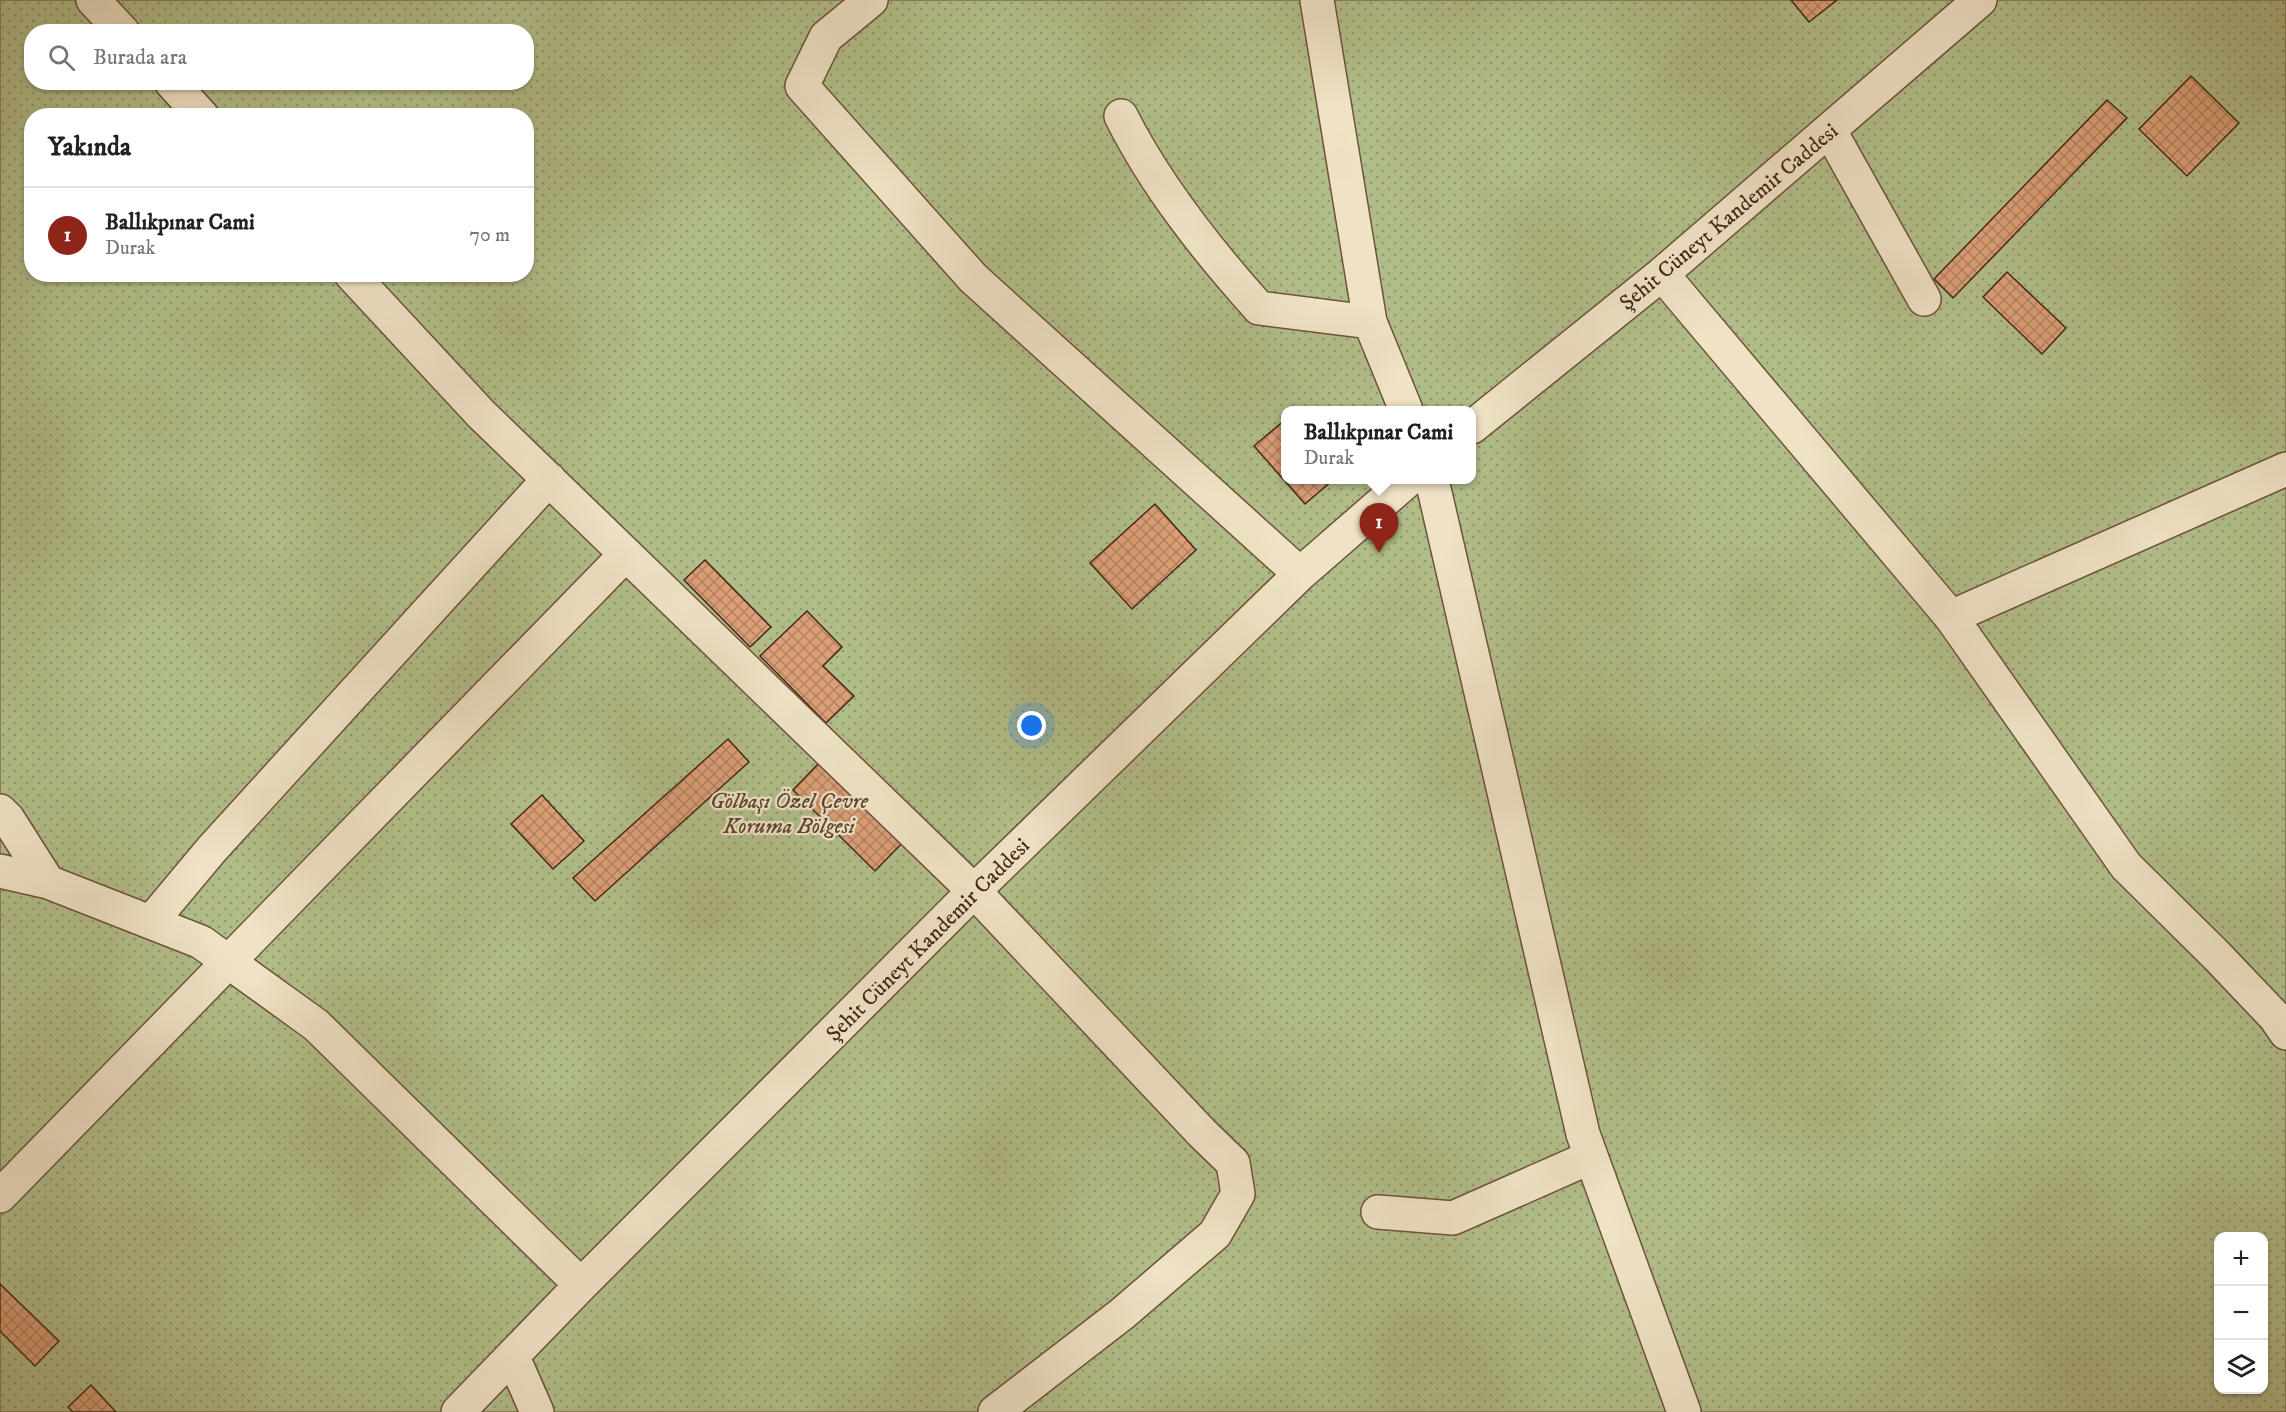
<!DOCTYPE html>
<html lang="tr">
<meta charset="utf-8">
<style>
:root{--surface:#fff;--page:#f6f6f6;--text:#222;--muted:#767676;--line:#e0e0e0;--accent:#8f2418}
body{margin:0;font-family:"IM FELL DW Pica",serif;background:var(--page);color:var(--text)}
.controls{position:absolute;right:18px;bottom:18px;display:grid;overflow:hidden;border-radius:12px;box-shadow:0 2px 4px #0004}
.controls button{width:54px;height:54px;display:grid;place-items:center;padding:0;border:0;border-bottom:2px solid var(--line);background:var(--surface);color:var(--text);font:30px sans-serif}
.you{position:absolute;left:1032px;top:726px;width:21px;height:21px;margin:-15px;border:4px solid #fff;border-radius:50%;background:#1a73e8;box-shadow:0 0 0 9px #1a73e833}
.badge{display:grid;place-items:center;width:39px;height:39px;border-radius:50%;background:var(--accent);color:#fff;font-size:20px;font-weight:700}
.pin{position:absolute;translate:-50% -50px;filter:drop-shadow(0 2px 3px #0008)}
.pin::after{content:'';position:absolute;top:32px;width:21px;height:18px;background:inherit;clip-path:polygon(0 0,100% 0,50% 100%)}
.popup{position:absolute;left:1281px;top:406px;width:195px;height:78px;box-sizing:border-box;display:grid;place-content:center;border-radius:12px;background:var(--surface);filter:drop-shadow(0 2px 4px #0005);font-size:20px;white-space:nowrap;color:var(--muted)}
.popup b{font-size:22px;color:var(--text)}
.popup::after{content:'';position:absolute;left:50%;top:100%;margin-left:-12px;border:12px solid transparent;border-top-color:var(--surface)}
.list{margin:0;padding:0;list-style:none}
h2{display:flex;justify-content:space-between;align-items:center;height:78px;margin:0;padding:0 24px;font-size:26px}
h2 small{font-size:20px;font-weight:400;color:var(--muted)}
.list li{display:grid;grid-template-columns:39px 1fr auto;gap:18px;align-items:center;box-sizing:border-box;height:96px;padding:0 24px;border-top:2px solid var(--line)}
.list b{display:block;font-size:22px;white-space:nowrap}
.list p{margin:0;font-size:20px;white-space:nowrap;color:var(--muted)}
.list em{font-size:20px;font-style:normal;color:var(--muted)}
.icon{flex:none;width:33px;height:33px;fill:none;stroke:currentColor;stroke-width:2;stroke-linecap:round;stroke-linejoin:round}
.map{position:relative;flex:none;width:2286px;height:1412px;overflow:hidden}
.search{position:absolute;background:var(--surface);box-shadow:0 2px 4px #0004;left:24px;top:24px;width:510px;height:66px;display:flex;align-items:center;gap:15px;box-sizing:border-box;padding:0 21px;border-radius:24px;color:var(--muted);font-size:22px}
.panel{position:absolute;background:var(--surface);box-shadow:0 2px 4px #0004;left:24px;top:108px;width:510px;height:174px;border-radius:24px}
.map>svg:first-child{display:block}
.park{fill:url(#park-dots);stroke:#7b7250;stroke-width:1.5;fill-rule:evenodd}
.building{fill:url(#building-cross-hatch);stroke:#452718;stroke-width:1.5}
.lines{fill:none;stroke-linecap:round;stroke-linejoin:round}
.minor-casing{stroke:#6d523c;stroke-width:36}
.minor{stroke:#efe2c5;stroke-width:33}
.labels{text-anchor:middle;stroke-width:4.5;stroke-linejoin:round;paint-order:stroke}
.street-label{font-size:22px;fill:#452718;stroke:#efe2c5}
.park-label{font-size:22px;font-style:italic;fill:#5b452f;stroke:#efe2c5}
</style>
<div class="map">
<svg width="2286" height="1412" viewBox="0 0 2286 1412">
<defs>
<pattern id="park-dots" width="8" height="8" patternUnits="userSpaceOnUse" patternTransform="scale(1.5)"><rect width="8" height="8" fill="#b1bd89"/><path d="M2 2h.1M6 6h.1" fill="none" stroke="#929a6f" stroke-width="1.8" stroke-linecap="round"/></pattern>
<pattern id="building-cross-hatch" width="8" height="8" patternUnits="userSpaceOnUse" patternTransform="scale(1.5)"><rect width="8" height="8" fill="#dc9f77"/><path d="M0 0l8 8M0 8l8-8" fill="none" stroke="#b48261"/></pattern>
</defs>
<rect width="100%" height="100%" fill="#e6d3a6"/>
<filter id="stains"><feTurbulence type="fractalNoise" baseFrequency=".00333" numOctaves="4"/><feColorMatrix values="0 0 0 0 .2 0 0 0 0 .09 0 0 0 0 .02 0 0 0 .5 -.17"/></filter>
<radialGradient id="worn" r=".72"><stop offset=".6" stop-color="#630" stop-opacity="0"/><stop offset="1" stop-color="#630" stop-opacity=".3"/></radialGradient>
<path class="park" d="M0,0H2286V1412H0ZM32,32H526V82H32ZM32,116H526V274H32ZM1286,410H1472V480H1286ZM2218,1236H2264V1390H2218Z"/>
<path class="building" d="M1791,0H1837L1809,22Z
M2191,76L2239,123L2187,176L2139,129Z
M2107,100L2127,118L1953,298L1934,279Z
M2007,272L2066,328L2042,354L1983,297Z
M1286,419V480H1333L1305,504L1254,446Z
M1155,504L1196,550L1132,609L1090,563Z
M705,560L771,627L750,647L684,580Z
M807,611L842,647L823,666L854,696L826,723L760,656Z
M728,739L749,762L595,901L573,878Z
M820,762L902,843L875,871L793,790Z
M542,795L584,841L553,869L511,824Z
M0,1284L59,1341L35,1366L0,1331Z
M91,1385L116,1412H73L68,1407Z"/>
<g class="lines">
<defs>
<path id="minor" d="M93,0L123,32
M871,0L826,37L802,86L973,278L1300,574
M1317,0L1370,322L1406,410
M171,82L202,116
M1121,116C1156,186 1207,250 1259,308L1370,322
M1830,131L1924,299
M351,274L481,414L974,891L1202,1133L1233,1163L1238,1194L1215,1234L1122,1314L995,1412
M1662,274L1951,617L2286,469
M1472,427L1662,274L1980,0
M1432,480L1583,1134L1684,1412
M1951,617L2126,866L2218,957L2275,1017L2286,1033
M0,811L8,819L48,882
M0,871L48,882L201,942L316,1025L581,1285
M151,922L212,849L549,479
M0,1196L626,554
M1378,1212L1453,1218L1591,1157
M513,1357L537,1412
M458,1412L581,1285L974,891L1300,574L1408,480"/>
</defs>
<use href="#minor" class="minor-casing"/>
<use href="#minor" class="minor"/>
</g>
<g class="labels">
<g class="street-label">
<text transform="translate(1728 216) rotate(-40)" y="8">Şehit Cüneyt Kandemir Caddesi</text>
<text transform="translate(927 939) rotate(-45)" y="8">Şehit Cüneyt Kandemir Caddesi</text>
</g>
<g class="park-label">
<text x="789" y="808">Gölbaşı Özel Çevre<tspan x="789" dy="25">Koruma Bölgesi</tspan></text>
</g>
</g>
<rect width="100%" height="100%" filter="url(#stains)"/>
<rect width="100%" height="100%" fill="url(#worn)"/>
</svg>
<div class="controls">
<button>+</button>
<button>−</button>
<button><svg class="icon" aria-label="layers" viewBox="0 0 24 24"><path d="M12 4l9 5-9 5-9-5zM3 14l9 5 9-5"/></svg></button>
</div>
<div class="you"></div>
<div class="pin badge" style="left:1379px;top:553px">1</div>
<div class="popup"><b>Ballıkpınar Cami</b>Durak</div>
<div class="search"><svg class="icon" aria-label="search" viewBox="0 0 24 24"><circle cx="10" cy="10" r="6"/><path d="M15 15l6 6"/></svg>Burada ara</div>
<section class="panel">
<h2>Yakında<small></small></h2>
<ul class="list">
<li><span class="badge">1</span><div><b>Ballıkpınar Cami</b><p>Durak</p></div><em>70 m</em></li>
</ul>
</section>
</div>
